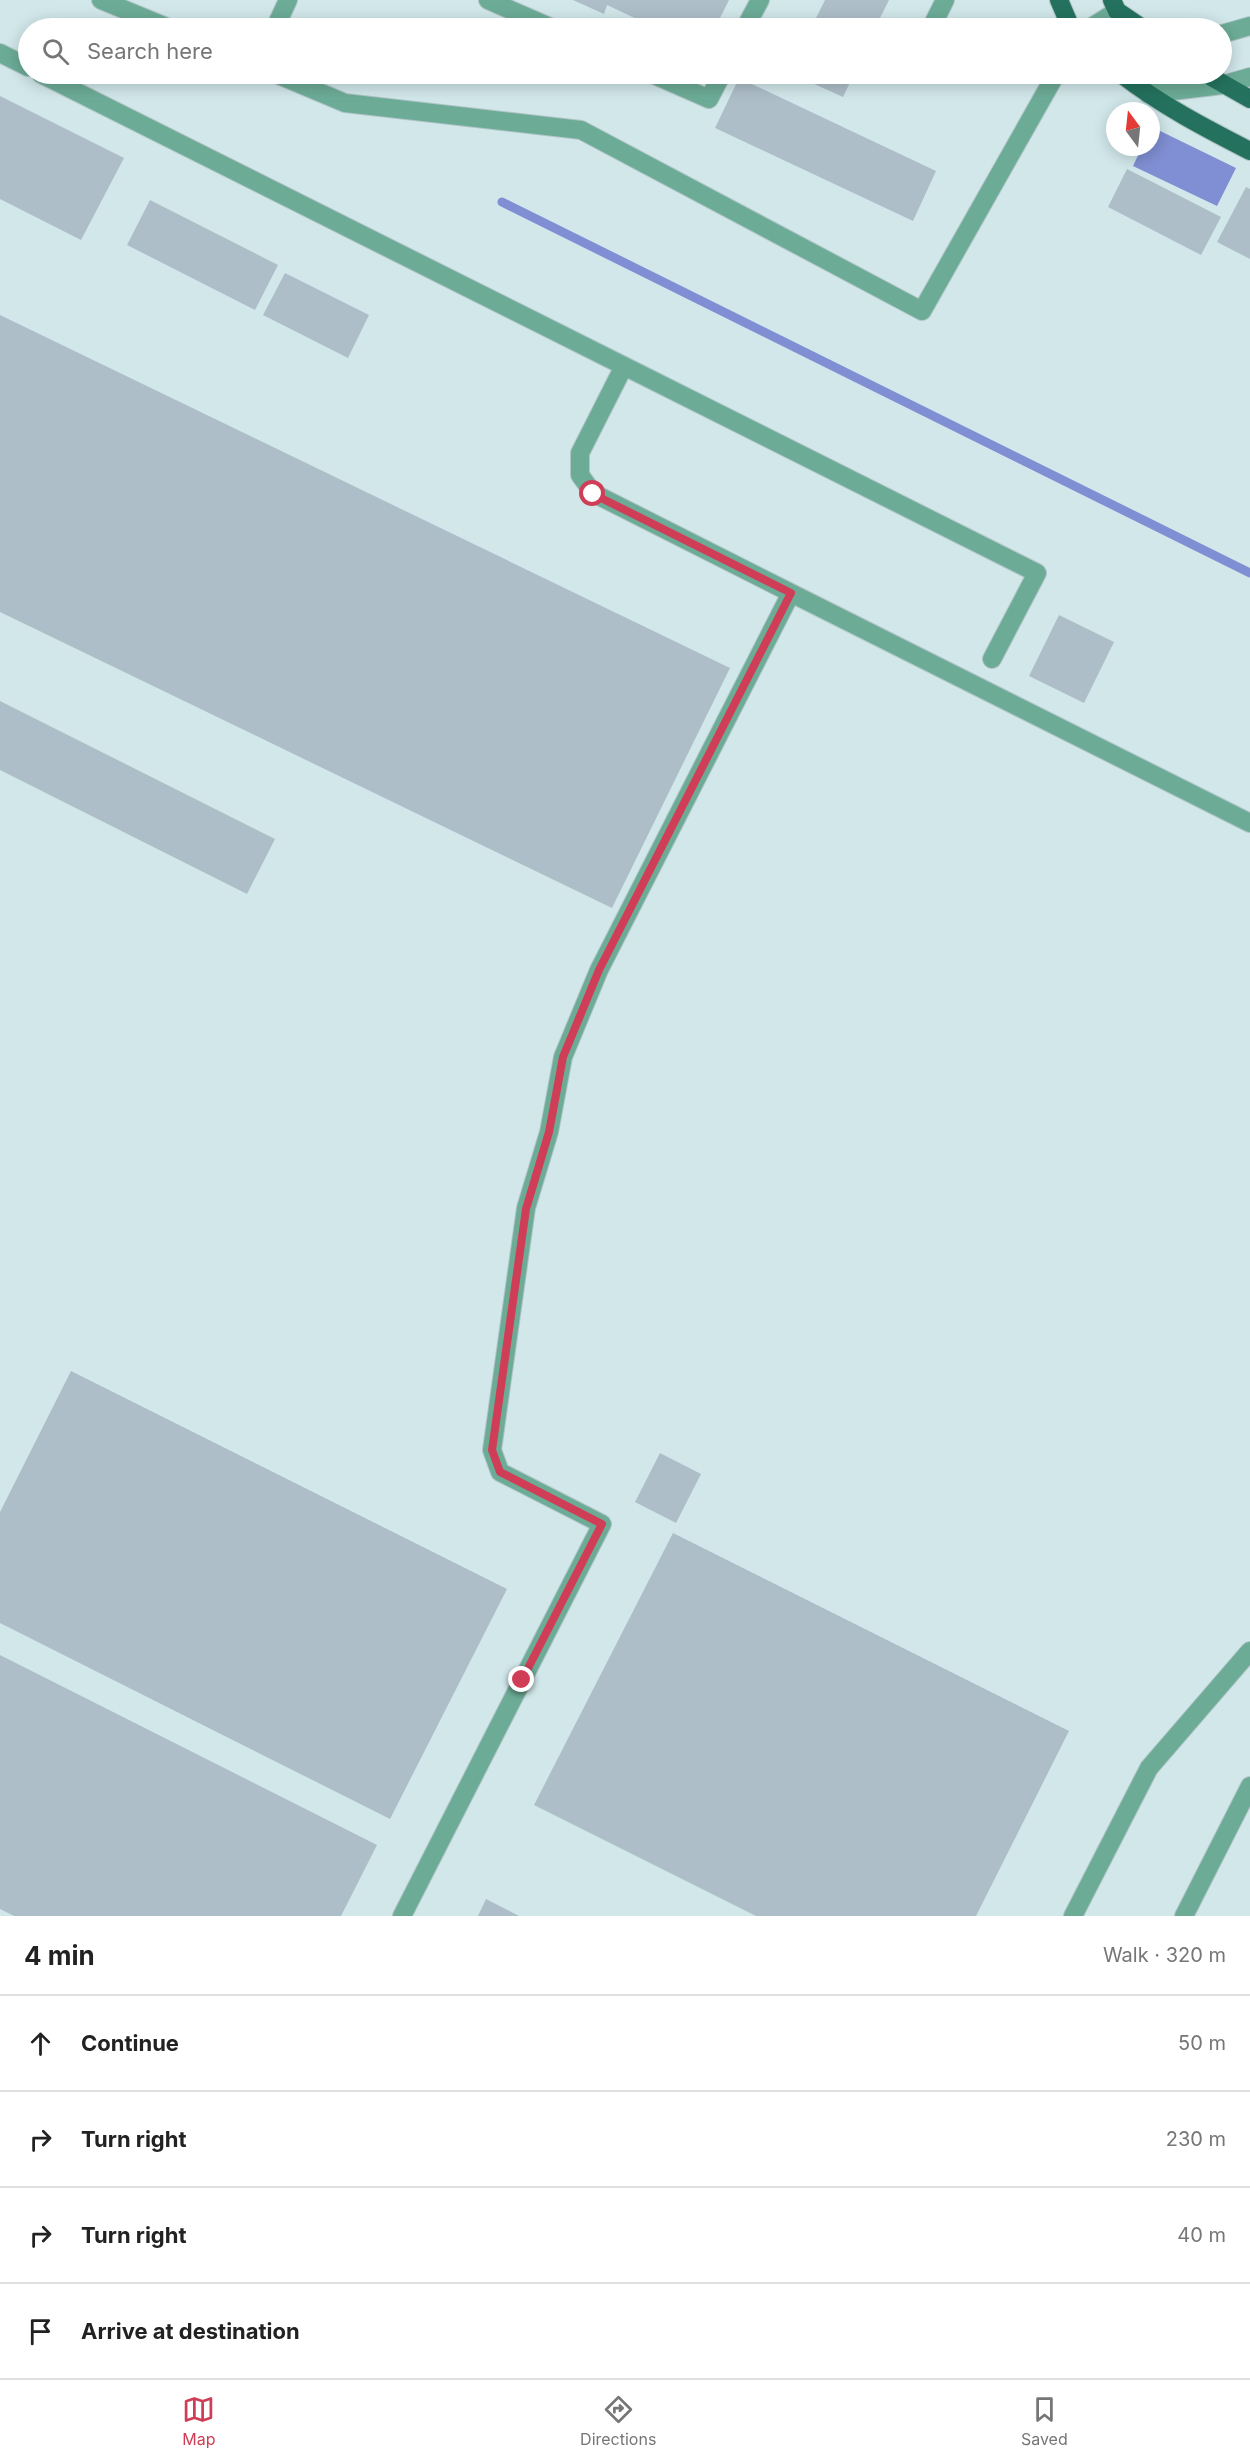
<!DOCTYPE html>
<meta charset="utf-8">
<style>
:root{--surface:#fff;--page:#f6f6f6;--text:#222;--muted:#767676;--line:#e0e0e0;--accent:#cf3e56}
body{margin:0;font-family:Inter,sans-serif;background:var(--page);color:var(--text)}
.compass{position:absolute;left:1106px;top:102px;width:54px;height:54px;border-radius:50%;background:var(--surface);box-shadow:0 3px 15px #0003;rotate:345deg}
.stop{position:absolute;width:18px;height:18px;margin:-14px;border:4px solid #cf3e56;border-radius:50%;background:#fff}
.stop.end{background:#cf3e56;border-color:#fff;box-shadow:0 2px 6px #0008}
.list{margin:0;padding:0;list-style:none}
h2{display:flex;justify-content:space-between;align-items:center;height:78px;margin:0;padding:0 24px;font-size:26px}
h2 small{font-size:20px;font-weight:400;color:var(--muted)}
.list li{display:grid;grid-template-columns:39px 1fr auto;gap:18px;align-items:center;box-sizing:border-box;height:96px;padding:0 24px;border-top:2px solid var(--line)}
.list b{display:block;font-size:22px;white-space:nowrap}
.list em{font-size:20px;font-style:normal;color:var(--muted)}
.icon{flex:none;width:33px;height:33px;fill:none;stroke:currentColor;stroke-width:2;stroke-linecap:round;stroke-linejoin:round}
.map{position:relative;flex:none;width:1250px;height:1916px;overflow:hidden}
.search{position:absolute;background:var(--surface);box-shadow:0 3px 15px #0003;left:18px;right:18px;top:18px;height:66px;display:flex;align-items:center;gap:15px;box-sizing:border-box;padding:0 21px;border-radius:33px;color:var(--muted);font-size:22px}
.sheet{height:462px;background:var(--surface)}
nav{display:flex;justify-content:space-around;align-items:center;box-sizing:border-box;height:84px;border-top:2px solid var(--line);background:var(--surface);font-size:16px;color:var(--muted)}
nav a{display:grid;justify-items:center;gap:3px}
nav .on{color:var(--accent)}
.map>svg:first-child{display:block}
.water{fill:#808fd3}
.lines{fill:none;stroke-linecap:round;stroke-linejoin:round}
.stream{stroke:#808fd3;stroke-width:9}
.building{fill:#aebec9}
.minor-casing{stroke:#b0c4c6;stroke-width:20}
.major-casing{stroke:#b0c4c6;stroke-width:20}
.minor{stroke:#6cac97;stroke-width:18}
.major{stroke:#24725e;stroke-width:18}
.route{stroke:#cf3e56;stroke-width:8}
</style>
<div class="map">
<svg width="1250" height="1916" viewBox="0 0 1250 1916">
<rect width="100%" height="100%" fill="#d1e7ea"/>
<path class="water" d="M1152,127L1236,168L1217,206L1133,166L1142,147H1151Z"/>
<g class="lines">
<path class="stream" d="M502,202L1250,573"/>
</g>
<path class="building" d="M573,0H729L715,28H705L688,21L684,28H640L643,22L607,5L604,14Z
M825,0H889L875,28H811Z
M792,74H854L843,97Z
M739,78L936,171L913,221L715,128Z
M0,96L124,158L81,240L0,199Z
M1127,169L1221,217L1201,255L1108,207Z
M1246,187L1250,189V259L1217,242Z
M150,200L278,265L255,310L127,245Z
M285,273L369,315L348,358L263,315Z
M0,315L730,668L612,908L0,612Z
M1059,615L1114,642L1084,703L1029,676Z
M0,701L275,839L247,894L0,770Z
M71,1371L507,1589L390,1819L0,1623V1512Z
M660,1453L701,1474L676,1523L635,1502Z
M673,1533L1069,1731L976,1916H756L534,1805Z
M0,1655L377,1845L341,1916H14L0,1909Z
M486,1899L519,1916H478Z"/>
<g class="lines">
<defs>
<path id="minor" d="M101,0L169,28
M488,0L552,28
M275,28L288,0
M745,28L760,0
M931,28L945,0
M1090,28L1117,11
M1222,34L1250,26
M0,53L28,67
M41,74L624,366
M276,74L345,103L581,130L922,311L1056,74
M652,74L709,99L722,74
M1148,94L1222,85L1250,77
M1148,94L1170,74
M791,593L1250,823
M402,1916L602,1524L500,1472L492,1450L526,1208L549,1132L563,1057L599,970L791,593L593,493L580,475V453L624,366L1037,573L992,659
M1073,1916L1149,1768L1250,1651
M1184,1916L1250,1786"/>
<path id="major" d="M1059,0L1071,28
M1112,0L1117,11L1142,28
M1121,74C1161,105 1205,128 1250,151
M1206,74L1250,99"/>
</defs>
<use href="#minor" class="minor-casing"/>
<use href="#major" class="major-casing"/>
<use href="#minor" class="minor"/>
<use href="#major" class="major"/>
</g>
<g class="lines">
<path class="route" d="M522,1680L602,1524L500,1472L492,1450L526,1209L549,1132L563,1057L599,970L791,593L593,494"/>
</g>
</svg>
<svg class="compass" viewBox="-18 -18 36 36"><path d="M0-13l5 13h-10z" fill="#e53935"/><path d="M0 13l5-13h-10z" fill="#767676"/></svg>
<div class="stop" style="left:593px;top:494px"></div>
<div class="stop end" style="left:522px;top:1680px"></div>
<div class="search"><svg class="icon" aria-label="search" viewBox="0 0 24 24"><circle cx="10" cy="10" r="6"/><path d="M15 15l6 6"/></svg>Search here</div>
</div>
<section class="sheet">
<h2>4 min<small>Walk · 320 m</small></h2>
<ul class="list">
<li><svg class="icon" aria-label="ahead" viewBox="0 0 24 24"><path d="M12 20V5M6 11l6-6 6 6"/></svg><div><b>Continue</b></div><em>50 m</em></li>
<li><svg class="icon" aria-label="right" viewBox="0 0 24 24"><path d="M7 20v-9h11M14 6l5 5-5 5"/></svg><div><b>Turn right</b></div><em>230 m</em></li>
<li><svg class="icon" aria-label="right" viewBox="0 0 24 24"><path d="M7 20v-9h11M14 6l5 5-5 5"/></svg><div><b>Turn right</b></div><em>40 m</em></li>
<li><svg class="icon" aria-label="arrive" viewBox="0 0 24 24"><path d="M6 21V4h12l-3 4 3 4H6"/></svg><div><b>Arrive at destination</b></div></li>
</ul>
</section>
<nav>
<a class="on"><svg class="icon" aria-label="map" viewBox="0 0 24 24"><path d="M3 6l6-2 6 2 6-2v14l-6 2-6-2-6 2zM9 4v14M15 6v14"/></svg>Map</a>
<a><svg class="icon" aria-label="directions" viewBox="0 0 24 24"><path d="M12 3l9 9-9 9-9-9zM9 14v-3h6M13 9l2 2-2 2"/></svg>Directions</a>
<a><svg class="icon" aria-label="saved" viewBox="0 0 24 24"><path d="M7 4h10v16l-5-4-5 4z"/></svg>Saved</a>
</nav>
